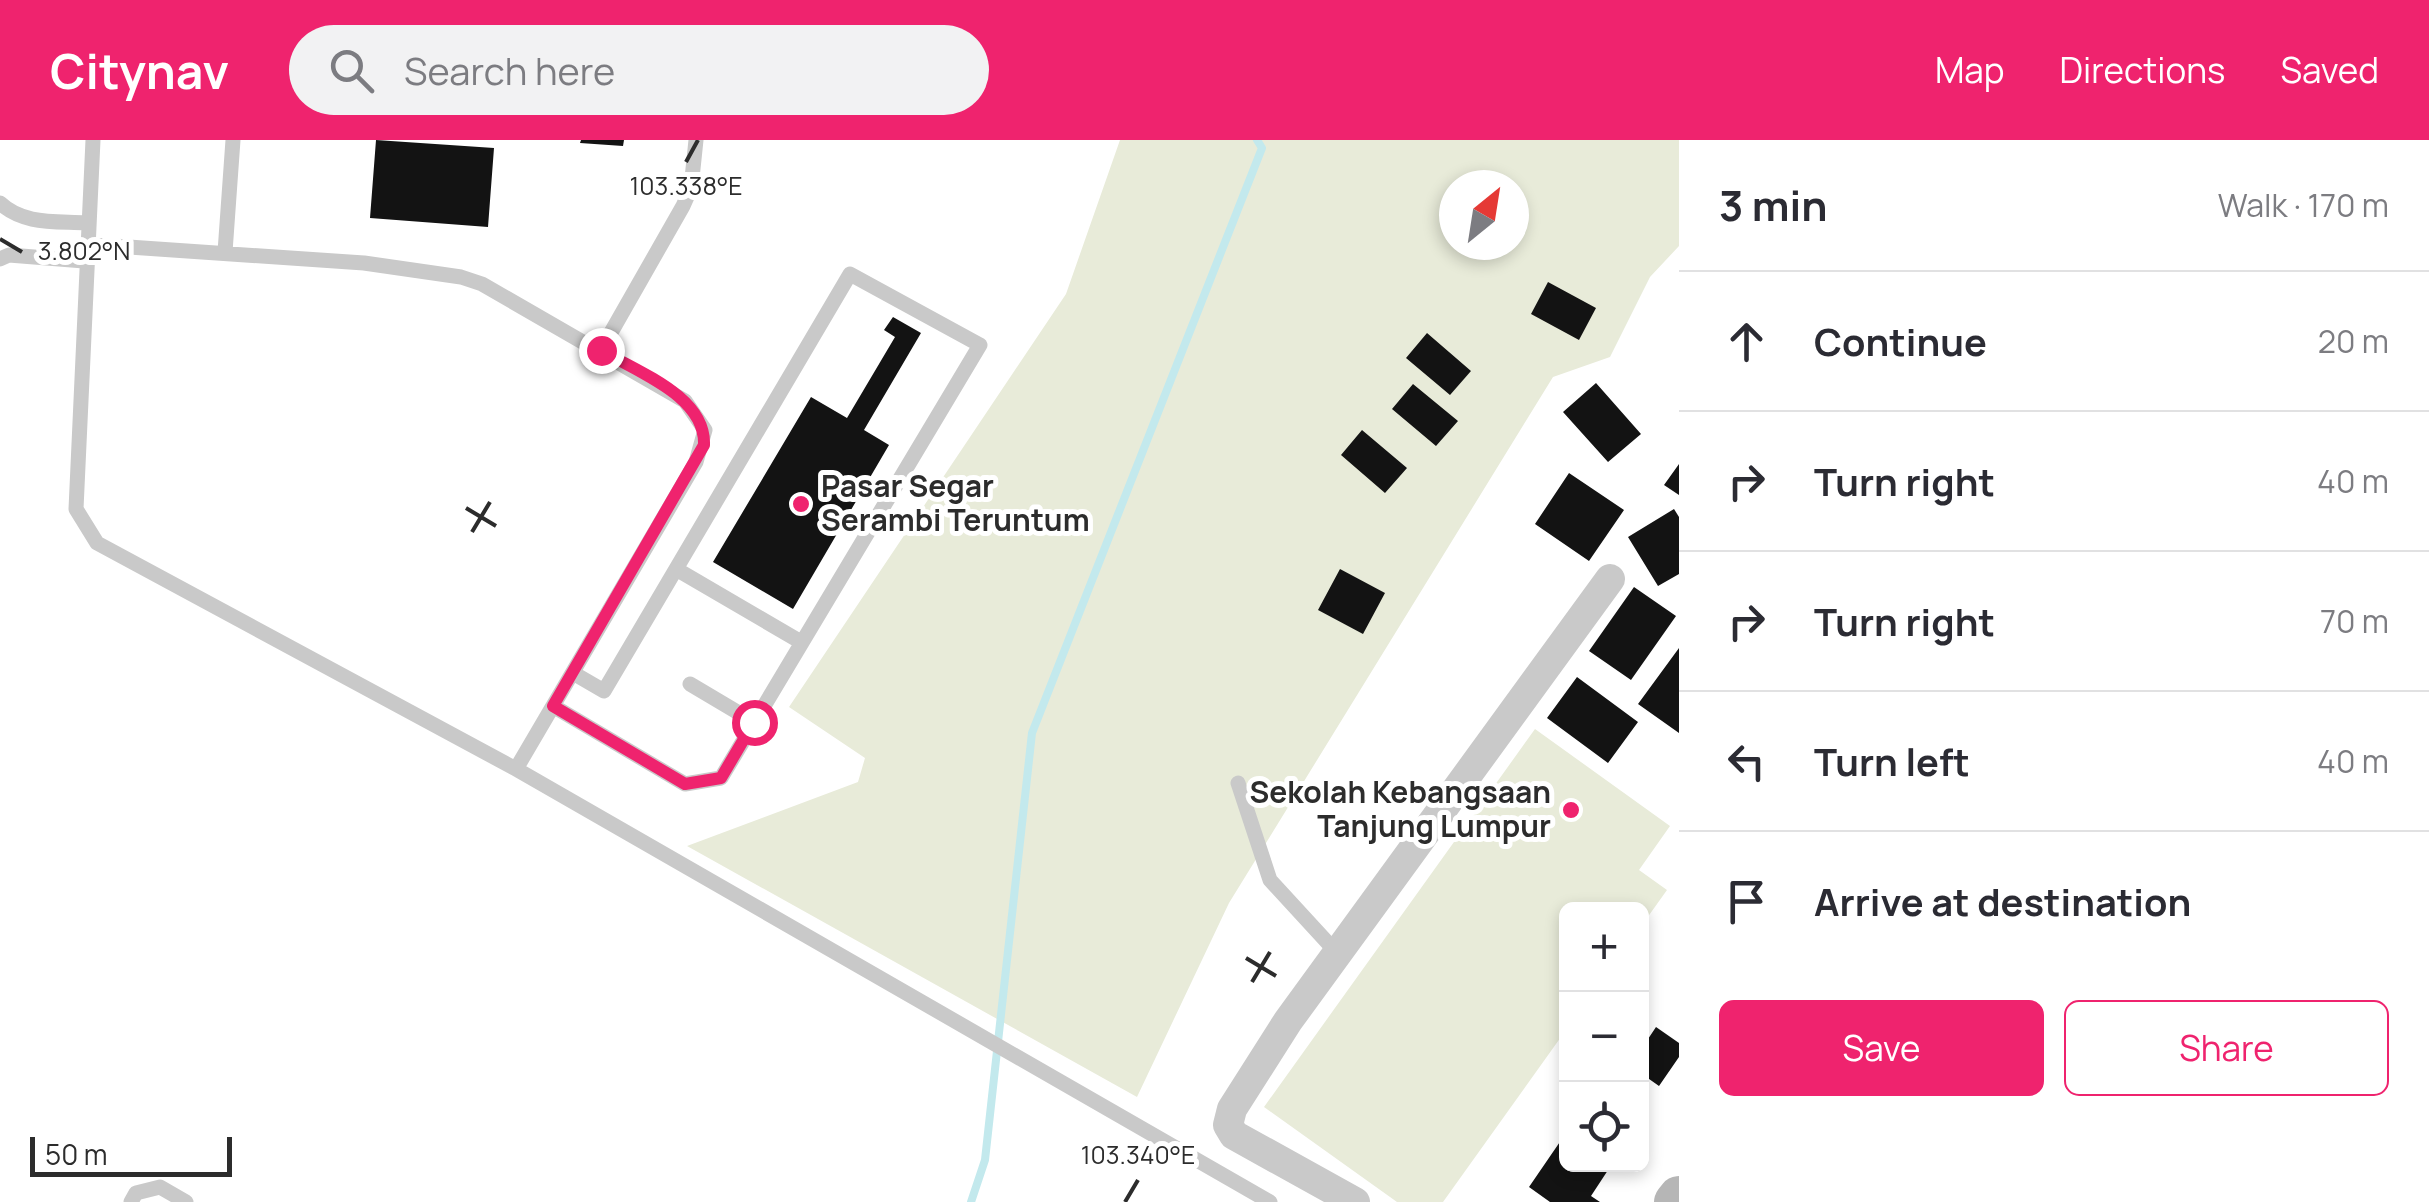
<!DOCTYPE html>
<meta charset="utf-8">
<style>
:root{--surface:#fff;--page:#f2f2f3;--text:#2b2b33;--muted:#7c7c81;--line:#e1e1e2;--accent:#ef236e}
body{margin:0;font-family:Manrope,sans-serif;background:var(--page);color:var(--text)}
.controls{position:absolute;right:30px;bottom:30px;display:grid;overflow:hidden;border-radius:15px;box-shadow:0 5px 15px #0003}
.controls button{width:90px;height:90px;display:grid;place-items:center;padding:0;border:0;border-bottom:2px solid var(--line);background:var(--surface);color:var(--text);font:50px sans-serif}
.compass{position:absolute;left:1439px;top:30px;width:90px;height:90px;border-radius:50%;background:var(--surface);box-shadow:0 5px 15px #0003;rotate:30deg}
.scale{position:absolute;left:30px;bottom:25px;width:202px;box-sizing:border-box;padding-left:10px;border:5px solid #2c2c2c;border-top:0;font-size:28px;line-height:35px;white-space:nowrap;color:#2c2c2c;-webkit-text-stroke:8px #fff;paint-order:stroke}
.stop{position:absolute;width:30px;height:30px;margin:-22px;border:8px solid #ef236e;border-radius:50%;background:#fff}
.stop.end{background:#ef236e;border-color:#fff;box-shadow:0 2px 10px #0008}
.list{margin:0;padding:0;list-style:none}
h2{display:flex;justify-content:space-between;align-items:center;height:130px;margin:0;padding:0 40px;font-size:42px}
h2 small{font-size:32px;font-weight:400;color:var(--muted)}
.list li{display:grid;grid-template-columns:65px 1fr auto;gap:30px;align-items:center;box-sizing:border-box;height:140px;padding:0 40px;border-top:2px solid var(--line)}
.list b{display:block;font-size:38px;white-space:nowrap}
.list em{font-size:32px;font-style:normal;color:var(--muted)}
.actions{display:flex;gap:20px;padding:30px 40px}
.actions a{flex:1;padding:22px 0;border:2px solid var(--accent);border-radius:15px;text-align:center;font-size:35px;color:var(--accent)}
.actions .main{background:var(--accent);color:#fff}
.icon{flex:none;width:55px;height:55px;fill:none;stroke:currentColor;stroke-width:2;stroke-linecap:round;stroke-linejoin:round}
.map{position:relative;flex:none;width:1679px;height:1062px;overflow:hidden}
header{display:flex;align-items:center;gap:60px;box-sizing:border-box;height:140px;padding:0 50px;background:var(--accent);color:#fff}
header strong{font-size:48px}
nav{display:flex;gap:55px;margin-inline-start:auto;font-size:35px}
.search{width:700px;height:90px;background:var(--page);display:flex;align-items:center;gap:25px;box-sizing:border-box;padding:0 35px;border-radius:55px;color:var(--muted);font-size:38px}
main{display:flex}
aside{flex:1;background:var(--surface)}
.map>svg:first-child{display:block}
.green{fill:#e8ebd9;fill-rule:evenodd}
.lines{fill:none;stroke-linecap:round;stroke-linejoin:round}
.stream{stroke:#c3e9ed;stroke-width:8}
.building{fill:#131313}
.lane{stroke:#c9c9c9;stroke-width:15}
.street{stroke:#c9c9c9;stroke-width:30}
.secondary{stroke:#b6b6b6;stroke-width:42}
.route{stroke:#ef236e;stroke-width:12}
.ticks{fill:none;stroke:#2c2c2c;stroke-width:4}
.poi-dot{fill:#ef236e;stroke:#fff;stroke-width:4}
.labels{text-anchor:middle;stroke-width:10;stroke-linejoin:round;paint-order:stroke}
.poi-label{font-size:30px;font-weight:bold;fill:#2c2c2c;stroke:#fff;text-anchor:start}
.ticks-label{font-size:25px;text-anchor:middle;fill:#2c2c2c;stroke:#fff;stroke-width:10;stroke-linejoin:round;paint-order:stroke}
</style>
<header>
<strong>Citynav</strong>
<div class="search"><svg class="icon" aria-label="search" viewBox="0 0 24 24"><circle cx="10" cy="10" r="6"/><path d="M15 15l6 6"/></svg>Search here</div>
<nav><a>Map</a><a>Directions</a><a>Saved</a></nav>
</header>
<main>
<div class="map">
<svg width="1679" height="1062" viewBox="0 0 1679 1062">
<rect width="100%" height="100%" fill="#fff"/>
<path class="green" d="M1120,0H1679V106L1650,137L1610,217L1553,237L1229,763L1137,957L687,706L858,642L865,618L789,567L1066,154ZM1454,45H1514V105H1454Z
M1535,589L1670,686L1639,730L1667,750L1642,785V770H1566V890L1443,1062H1397L1264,967Z"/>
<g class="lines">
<path class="stream" d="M971,1062L985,1020L1032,593L1262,8L1257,0"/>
</g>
<path class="building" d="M376,0L494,8L488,87L370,78Z
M581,0H624L623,6L580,3Z
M1548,142L1596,168L1579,200L1531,174Z
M893,177L921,193L864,290L889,305L793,469L713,422L811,257L847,278L895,197L884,190Z
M1427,193L1471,231L1450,255L1406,218Z
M1596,243L1641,294L1608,322L1563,272Z
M1413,244L1458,281L1436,306L1392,269Z
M1362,290L1407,328L1385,353L1341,315Z
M1679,324V355L1664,345Z
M1569,333L1624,370L1589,421L1535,384Z
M1674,369L1679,377V434L1658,446L1628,397Z
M1340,429L1385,453L1363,494L1318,470Z
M1634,447L1676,476L1631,540L1589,511Z
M1679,508V593L1638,564Z
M1577,537L1638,582L1608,623L1547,578Z
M1656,887L1679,903V917L1659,946L1642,934V908Z
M1566,993V1024H1612L1591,1056L1600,1062H1550L1529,1047Z"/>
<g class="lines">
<path class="lane" d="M93,0L76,369L97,403L516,629L1270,1062
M0,63C23,85 56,81 86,83
M85,104L364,123L461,137L482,144L685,261L705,290L696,322L516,629
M225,112L233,0
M0,119L9,115L84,121
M601,210L683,66L691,48L696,0
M676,429L801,502
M690,544L754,582
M553,566L685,644L721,638L980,205L850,134L604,551L573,533
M1238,643L1270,740L1338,814
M131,1062L136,1053L160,1047L186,1062"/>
<path class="street" d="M1355,1062L1234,995L1228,985L1232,969L1288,881L1610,439"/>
<path class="secondary" d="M1675,1062L1679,1057"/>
</g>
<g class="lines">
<path class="route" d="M601,210C637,232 706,256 704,305L553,566L685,644L721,638L754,582"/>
</g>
<path class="ticks" d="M686,22L698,0M0,99L22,112M466,368L496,386M472,392L490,362M1246,818L1276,836M1252,842L1270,812M1125,1062L1138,1040"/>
<g class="poi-dot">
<circle cx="801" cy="364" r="10"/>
<circle cx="1571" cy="670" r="10"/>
</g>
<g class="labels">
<g class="poi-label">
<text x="821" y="357">Pasar Segar<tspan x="821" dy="34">Serambi Teruntum</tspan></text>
<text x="1551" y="663" text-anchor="end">Sekolah Kebangsaan<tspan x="1551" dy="34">Tanjung Lumpur</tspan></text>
</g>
</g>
<g class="ticks-label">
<text x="686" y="55">103.338°E</text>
<text x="84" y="120">3.802°N</text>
<text x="1138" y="1024">103.340°E</text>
</g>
</svg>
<div class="controls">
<button>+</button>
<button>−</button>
<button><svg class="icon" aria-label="locate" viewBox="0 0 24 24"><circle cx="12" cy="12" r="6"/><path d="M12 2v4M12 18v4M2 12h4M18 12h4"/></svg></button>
</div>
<svg class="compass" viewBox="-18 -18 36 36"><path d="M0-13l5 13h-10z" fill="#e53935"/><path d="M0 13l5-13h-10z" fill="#7c7c81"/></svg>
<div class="scale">50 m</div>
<div class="stop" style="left:754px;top:582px"></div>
<div class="stop end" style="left:601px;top:210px"></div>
</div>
<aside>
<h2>3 min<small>Walk · 170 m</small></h2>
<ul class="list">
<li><svg class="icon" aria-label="ahead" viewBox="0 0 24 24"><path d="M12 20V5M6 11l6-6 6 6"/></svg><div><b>Continue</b></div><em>20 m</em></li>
<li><svg class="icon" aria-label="right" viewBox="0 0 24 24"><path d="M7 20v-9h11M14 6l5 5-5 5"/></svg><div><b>Turn right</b></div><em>40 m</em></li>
<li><svg class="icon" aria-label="right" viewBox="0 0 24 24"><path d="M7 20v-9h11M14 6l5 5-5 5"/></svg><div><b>Turn right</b></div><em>70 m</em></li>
<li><svg class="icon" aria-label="left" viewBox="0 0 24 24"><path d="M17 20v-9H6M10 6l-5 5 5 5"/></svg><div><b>Turn left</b></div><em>40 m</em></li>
<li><svg class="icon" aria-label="arrive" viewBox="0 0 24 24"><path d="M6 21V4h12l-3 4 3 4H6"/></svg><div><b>Arrive at destination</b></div></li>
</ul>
<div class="actions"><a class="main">Save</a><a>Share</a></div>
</aside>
</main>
